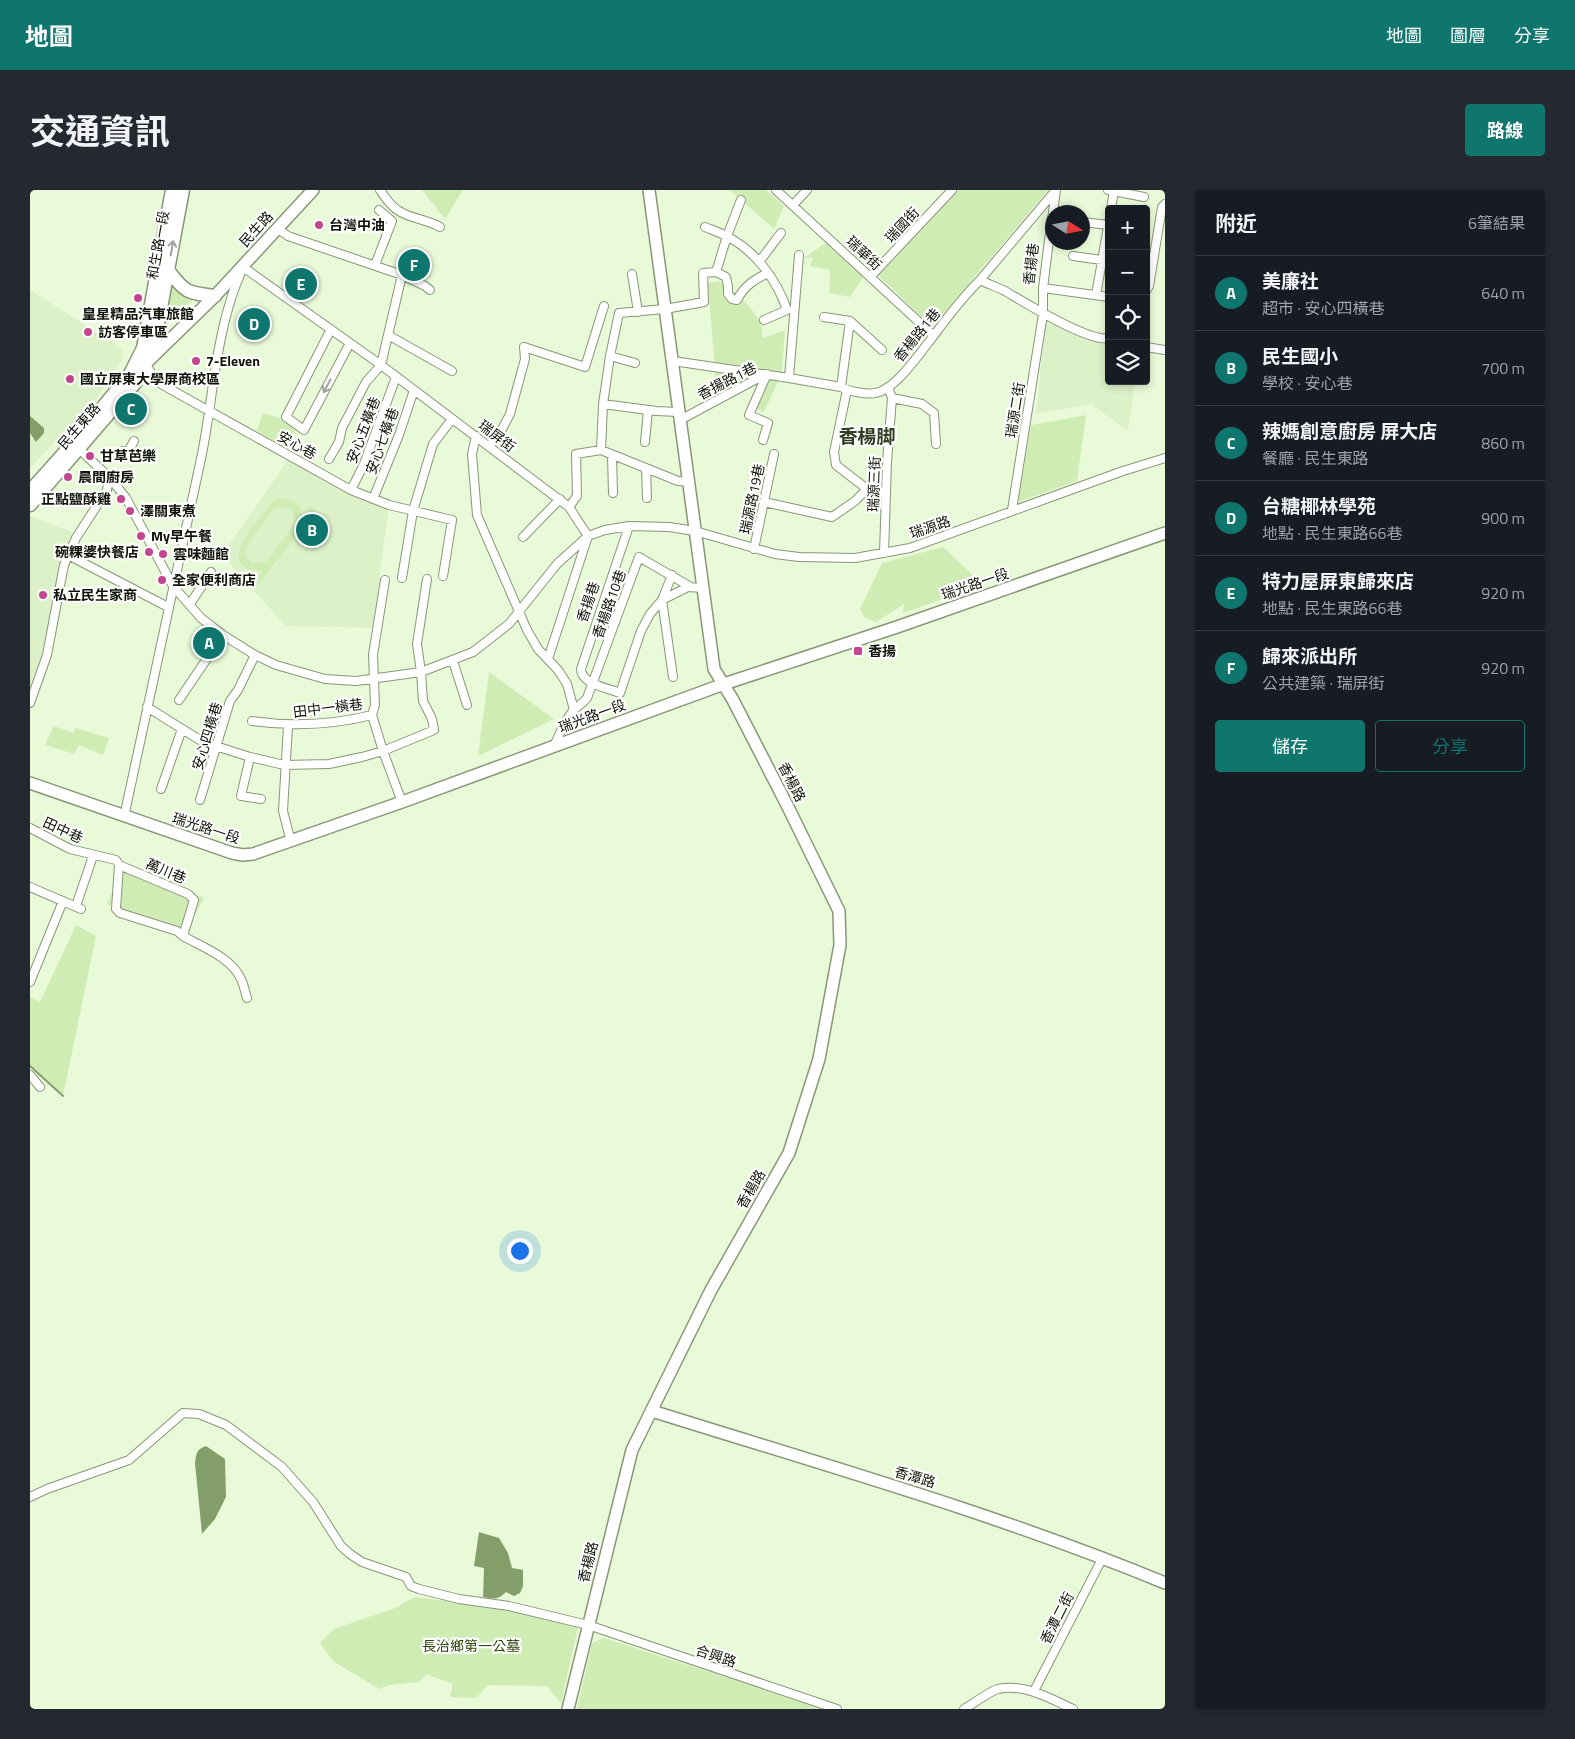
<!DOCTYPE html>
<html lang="zh-TW">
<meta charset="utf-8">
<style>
:root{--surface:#171b24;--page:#242831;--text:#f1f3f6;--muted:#9ea1a6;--line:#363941;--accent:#0f766e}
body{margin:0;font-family:"Titillium Web","Noto Sans TC",sans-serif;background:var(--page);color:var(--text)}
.controls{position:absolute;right:15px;top:15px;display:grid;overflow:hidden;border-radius:5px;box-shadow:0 2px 8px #0003}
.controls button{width:45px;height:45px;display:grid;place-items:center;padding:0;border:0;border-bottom:1px solid var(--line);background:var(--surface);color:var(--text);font:25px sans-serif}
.compass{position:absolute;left:1015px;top:15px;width:45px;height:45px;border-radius:50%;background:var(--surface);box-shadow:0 2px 8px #0003;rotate:101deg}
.you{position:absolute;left:489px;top:1060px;width:18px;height:18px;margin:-12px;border:4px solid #fff;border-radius:50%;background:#1a73e8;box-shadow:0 0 0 8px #1a73e833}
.badge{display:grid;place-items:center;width:32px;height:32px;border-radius:50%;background:var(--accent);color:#fff;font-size:16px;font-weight:700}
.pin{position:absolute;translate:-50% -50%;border:2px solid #fff;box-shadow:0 1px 5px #0006}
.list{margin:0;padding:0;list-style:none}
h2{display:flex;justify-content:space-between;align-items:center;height:65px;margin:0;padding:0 20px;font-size:21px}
h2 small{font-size:16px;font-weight:400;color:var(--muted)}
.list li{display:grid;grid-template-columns:32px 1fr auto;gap:15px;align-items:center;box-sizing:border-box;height:75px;padding:0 20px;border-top:1px solid var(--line)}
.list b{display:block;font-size:19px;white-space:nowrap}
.list p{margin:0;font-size:16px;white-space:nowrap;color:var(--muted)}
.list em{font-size:16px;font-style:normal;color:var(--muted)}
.actions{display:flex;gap:10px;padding:15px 20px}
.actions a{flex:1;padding:11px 0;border:1px solid var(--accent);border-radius:5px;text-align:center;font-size:18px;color:var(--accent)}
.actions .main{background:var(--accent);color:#fff}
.icon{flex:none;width:28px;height:28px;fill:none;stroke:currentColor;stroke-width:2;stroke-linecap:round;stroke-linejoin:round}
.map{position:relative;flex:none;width:1135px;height:1519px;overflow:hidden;border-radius:5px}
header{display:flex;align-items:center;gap:30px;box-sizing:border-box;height:70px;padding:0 25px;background:var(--accent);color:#fff}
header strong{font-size:24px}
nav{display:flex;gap:28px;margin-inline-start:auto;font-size:18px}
.intro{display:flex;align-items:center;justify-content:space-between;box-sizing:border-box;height:120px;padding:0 30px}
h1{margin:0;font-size:35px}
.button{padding:12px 22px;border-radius:5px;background:var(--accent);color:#fff;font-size:18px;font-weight:700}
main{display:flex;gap:30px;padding:0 30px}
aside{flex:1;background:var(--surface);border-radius:5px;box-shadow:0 2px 8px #0003}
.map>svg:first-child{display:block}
.built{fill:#dcf1c8}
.green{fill:#d0ecb5;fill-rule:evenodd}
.water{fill:#849e6a}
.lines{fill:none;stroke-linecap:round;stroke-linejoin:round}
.stream{stroke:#849e6a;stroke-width:2}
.street-casing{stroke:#879778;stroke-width:10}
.secondary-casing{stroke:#879778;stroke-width:14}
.primary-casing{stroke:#879778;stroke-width:15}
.street{stroke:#fff;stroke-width:8}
.secondary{stroke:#fff;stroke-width:11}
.primary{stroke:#fff;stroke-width:12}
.oneway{stroke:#9ea19c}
.poi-dot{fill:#c4448e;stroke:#fff;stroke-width:2}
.labels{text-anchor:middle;stroke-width:4.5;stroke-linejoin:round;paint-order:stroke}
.poi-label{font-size:14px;font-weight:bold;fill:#0d1307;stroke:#fff;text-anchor:start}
.street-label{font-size:14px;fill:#0d1307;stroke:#fff}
.park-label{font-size:14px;fill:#2d4509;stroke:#fff}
.district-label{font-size:19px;font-weight:bold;fill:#313e23;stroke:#fff}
</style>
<header>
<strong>地圖</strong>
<nav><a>地圖</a><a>圖層</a><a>分享</a></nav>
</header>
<div class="intro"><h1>交通資訊</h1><a class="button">路線</a></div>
<main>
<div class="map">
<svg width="1135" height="1519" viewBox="0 0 1135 1519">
<rect width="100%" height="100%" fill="#e8fad8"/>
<path class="built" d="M0,100L85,154L92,160L93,165L91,171L67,207L0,278Z
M1016,130L1063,151L1073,153L1079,159V191H1105L1098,241L1061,214L1006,224Z
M261,266L359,315L349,389L355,390L347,438L256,436L192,365Z
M0,326L42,342L30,378L14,464L0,502Z"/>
<path class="green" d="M392,0H433L415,29Z
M700,0H736L754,16L744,39Z
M927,0H1018L902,137L848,85Z
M797,52L834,86L820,107L799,103L800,80L780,76L783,68H774Z
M689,91C704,99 722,117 730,132C732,136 732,143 733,148L755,140L752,183L734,222L718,215L733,181L687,204L678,93Z
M142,96L151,103L166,106L134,137Z
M233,223L255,230L270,241L265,240L252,258L226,243Z
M1056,225L1047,291L988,312L1001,235Z
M251,308C265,311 269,312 273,326L281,316L286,321L229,393L226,391L232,381C227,380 221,381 217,378C211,375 207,368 209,361C211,349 234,323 243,311ZM249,317L259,318L263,322L265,334L236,372L222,373C219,370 216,368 215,363C215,353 238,328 244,319Z
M913,357L953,395L873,423L874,414L846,432L835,428L830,419L852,373Z
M459,482L524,529L448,566Z
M24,536L43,543L46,538L79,548L73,565L49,555L44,564L15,555Z
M95,674L174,708L152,748L77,714Z
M46,735L66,746L33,906L0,876V807L10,812Z
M385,1407L475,1418L536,1432L548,1437L531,1513L517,1496L458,1495L446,1508L420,1507L423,1494L396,1484L389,1492L359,1495L349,1499L303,1471L290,1453L304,1439L365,1418Z
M574,1448L794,1519H547L562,1453Z"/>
<path class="water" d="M0,226L14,238V243L6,252L0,243Z
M176,1256L195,1269L196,1307L185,1329L172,1344L165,1273C166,1263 167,1259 176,1256Z
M449,1342L469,1348L478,1363L482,1378L493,1380V1396L490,1403L484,1406L476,1402C468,1410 464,1409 453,1407L454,1378L444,1376Z"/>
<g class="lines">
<path class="stream" d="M0,876L33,906"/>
<defs>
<path id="street" d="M350,0C355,7 361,17 369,21C381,29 397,29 410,37
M746,0L903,145
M1078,0L1114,7
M763,15L777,0
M1081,19L1084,0
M1023,22L1026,0
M1052,32L1079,35
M675,37C682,40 689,42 696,46C725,60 747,90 757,120L734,130
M248,39L258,46L372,85L395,96L400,100
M1043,66L1079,71
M729,72L751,43
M345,75L362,31L349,20
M686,82L696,87L698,96V104L702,109L707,110C714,96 725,89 738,83
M602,84L608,122
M841,86L922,0
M950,90L1026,0
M1013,98L1079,107
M1116,101L1119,96L1132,17L1135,14
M1066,105L1079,31
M794,127L820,131L852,160
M301,139L256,227L274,240L320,153
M358,145L422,181
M1116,157L1135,160
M580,166L605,173
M643,171L759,188L811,197C818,201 837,205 845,203C866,200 892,160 905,144C919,125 933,107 950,90C958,94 967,97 975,101C994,112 1059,153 1079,148
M116,174L126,191L138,198L321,300L359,315L422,330L413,386
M759,188L769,65
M811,197L820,131
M817,200L804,262L806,275L837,299L856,305
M862,208L892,214L904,223L906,254
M573,214L626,221L649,222
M650,230L736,184
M446,246L442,264L447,325L497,440L508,459L528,480L537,494L544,520
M733,250L738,233L719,225L737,184
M615,252L618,220
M46,256L79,287L96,308L143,396L171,428L193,445L225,465L246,475L295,489L326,491L391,482L443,462L479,434L527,374L558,346L575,340L599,336L639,337L665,341L745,364L769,367L825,368L880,358L1093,281L1135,268
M459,256L470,243L480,224L495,169L494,157L555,177L574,116
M571,260L573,214L580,166L589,123L635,119L674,112L673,83L686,82L697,46L711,10
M93,261L98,262L104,251
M582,265L583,303
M299,269L309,252L312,238L336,192L351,175L372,85
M616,278L617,308
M321,300L334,274L366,187
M343,309L369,245L384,200
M734,312L802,327L825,311L837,299
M539,317L547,306L546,264L571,260L648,291L660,292
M982,320L1013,124V98L1022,27
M599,336L551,479C551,494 578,498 590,503L611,441L620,424L632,410L642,385
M493,347L530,309
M724,359L744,264
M854,363L857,272L862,208L858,197
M38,365L138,417
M372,388L383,321L403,254L422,229
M355,390L343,465L345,515L342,525L353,561L372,612
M632,410L643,487
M632,410L658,397L673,398
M160,414L181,382
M423,471L437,515
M149,510L193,445
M0,513L17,465L34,375L46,348L77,300L79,287
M117,517L173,552L220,567L254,575L299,574L332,567L353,561L404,540L402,529L393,511L391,482L387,454L397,389
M222,531C263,537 302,535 342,525
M258,536L253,621L261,652
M524,556C529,546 536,527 545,519C549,515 553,513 557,508L609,367L661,397
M220,567L211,606L231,609
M131,599L152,539
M170,610L200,511L208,500L225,465
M94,627L172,264C182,213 185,159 201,109C204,98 209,88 213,77L351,175L539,317L558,346L518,469
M0,638L40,659L86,670L89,675L158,704L164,710L153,746L147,741L90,723L86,719L89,675
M0,697L51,719
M46,716L63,666
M153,746C172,757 201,767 211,789C214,795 215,802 217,808
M0,792L33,711
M0,885L10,897
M0,1307L17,1299L99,1270L153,1223L169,1224L196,1235L252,1277L283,1312L311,1356L320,1364L332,1372L376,1387L381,1396L389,1399L429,1409L479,1416L558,1435L807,1519
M1004,1501L1073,1367
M934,1519C943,1514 960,1501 968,1499C995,1493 1021,1509 1043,1519"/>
<path id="secondary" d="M114,175L185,106L283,0
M0,593L202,663L213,665L223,664L372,612L694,494L867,437L1135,343
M622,1221C794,1275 968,1324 1135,1393
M538,1519L602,1260L681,1100L759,963L789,869L810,755L809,721L757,615L703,510L684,479L619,0"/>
<path id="primary" d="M138,80C155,103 158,103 185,106
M0,301L43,253L100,184L113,158L142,0
M0,315L106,192L125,150L153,0"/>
</defs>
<use href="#street" class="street-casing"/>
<use href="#secondary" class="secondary-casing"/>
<use href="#primary" class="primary-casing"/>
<use href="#street" class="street"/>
<use href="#secondary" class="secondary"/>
<use href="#primary" class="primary"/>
</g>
<defs><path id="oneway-shaft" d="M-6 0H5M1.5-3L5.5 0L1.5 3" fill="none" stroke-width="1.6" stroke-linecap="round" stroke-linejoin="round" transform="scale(1.25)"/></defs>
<g class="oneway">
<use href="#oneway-shaft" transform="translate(142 58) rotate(-80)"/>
<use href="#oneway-shaft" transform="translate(297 196) rotate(118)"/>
</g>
<g class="poi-dot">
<circle cx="289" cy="35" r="5"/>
<circle cx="108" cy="108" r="5"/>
<circle cx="58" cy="142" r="5"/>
<circle cx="166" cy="171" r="5"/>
<circle cx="40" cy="189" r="5"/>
<circle cx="60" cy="266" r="5"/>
<circle cx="38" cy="287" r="5"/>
<circle cx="91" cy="309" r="5"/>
<circle cx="100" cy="321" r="5"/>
<circle cx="111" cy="346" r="5"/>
<circle cx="119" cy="362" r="5"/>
<circle cx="133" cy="364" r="5"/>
<circle cx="132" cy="390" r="5"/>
<circle cx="13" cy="405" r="5"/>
<rect x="823" y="456" width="10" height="10" rx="2.5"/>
</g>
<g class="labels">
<g class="poi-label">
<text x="299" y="40">台灣中油</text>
<text x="108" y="129" text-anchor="middle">皇星精品汽車旅館</text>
<text x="68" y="147">訪客停車區</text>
<text x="176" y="176">7-Eleven</text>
<text x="50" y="194">國立屏東大學屏商校區</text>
<text x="70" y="271">甘草芭樂</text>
<text x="48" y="292">晨間廚房</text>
<text x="81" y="314" text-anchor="end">正點鹽酥雞</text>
<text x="110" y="326">澤關東煮</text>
<text x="121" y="351">My早午餐</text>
<text x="109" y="367" text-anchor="end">碗粿婆快餐店</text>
<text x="143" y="369">雲味麵館</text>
<text x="142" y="395">全家便利商店</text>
<text x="23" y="410">私立民生家商</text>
<text x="838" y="466">香揚</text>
</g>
<g class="street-label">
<text transform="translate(872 35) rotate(-47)" y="5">瑞國街</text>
<text transform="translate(226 39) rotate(-48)" y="5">民生路</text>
<text transform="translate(128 55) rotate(-80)" y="5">和生路一段</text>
<text transform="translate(834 63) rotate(43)" y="5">瑞華街</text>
<text transform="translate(1001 74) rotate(-83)" y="5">香揚巷</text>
<text transform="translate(887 145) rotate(-51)" y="5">香楊路1巷</text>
<text transform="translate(697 191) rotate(-27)" y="5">香揚路1巷</text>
<text transform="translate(985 220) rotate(-81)" y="5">瑞源二街</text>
<text transform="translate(49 236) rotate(-49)" y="5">民生東路</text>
<text transform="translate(333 240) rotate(-69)" y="5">安心五橫巷</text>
<text transform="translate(467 246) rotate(37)" y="5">瑞屏街</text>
<text transform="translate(352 251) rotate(-70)" y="5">安心七橫巷</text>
<text transform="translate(267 255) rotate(29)" y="5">安心巷</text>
<text transform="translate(844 294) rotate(-88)" y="5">瑞源三街</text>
<text transform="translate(722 309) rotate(-78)" y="5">瑞源路19巷</text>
<text transform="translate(900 337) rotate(-19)" y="5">瑞源路</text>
<text transform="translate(945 394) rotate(-19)" y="5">瑞光路一段</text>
<text transform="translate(558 412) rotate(-71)" y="5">香揚巷</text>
<text transform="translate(579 414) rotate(-70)" y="5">香楊路10巷</text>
<text transform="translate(298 518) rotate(-7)" y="5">田中一橫巷</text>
<text transform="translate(562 526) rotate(-20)" y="5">瑞光路一段</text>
<text transform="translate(177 546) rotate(-73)" y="5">安心四橫巷</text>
<text transform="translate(762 592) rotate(63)" y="5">香楊路</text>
<text transform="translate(176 638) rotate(18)" y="5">瑞光路一段</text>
<text transform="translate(33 640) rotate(25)" y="5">田中巷</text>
<text transform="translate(136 681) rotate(23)" y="5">萬川巷</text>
<text transform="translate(721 999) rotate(-60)" y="5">香楊路</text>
<text transform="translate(885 1287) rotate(17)" y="5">香潭路</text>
<text transform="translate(558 1372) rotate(-76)" y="5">香楊路</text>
<text transform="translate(1027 1428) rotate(-63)" y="5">香潭二街</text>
<text transform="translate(686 1466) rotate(18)" y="5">合興路</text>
</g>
<g class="park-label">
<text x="441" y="1461">長治鄉第一公墓</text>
</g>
<g class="district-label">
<text x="837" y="253">香楊脚</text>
</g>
</g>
</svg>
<div class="controls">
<button>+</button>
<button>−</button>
<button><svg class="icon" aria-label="locate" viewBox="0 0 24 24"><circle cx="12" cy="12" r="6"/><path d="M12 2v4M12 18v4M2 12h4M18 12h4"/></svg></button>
<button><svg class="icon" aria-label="layers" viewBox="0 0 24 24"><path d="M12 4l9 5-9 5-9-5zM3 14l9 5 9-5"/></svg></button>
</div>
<svg class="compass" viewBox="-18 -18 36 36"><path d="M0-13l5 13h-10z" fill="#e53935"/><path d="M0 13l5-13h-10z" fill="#9ea1a6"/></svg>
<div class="you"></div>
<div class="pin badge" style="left:179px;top:453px">A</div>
<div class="pin badge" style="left:282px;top:340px">B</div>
<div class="pin badge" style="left:101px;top:219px">C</div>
<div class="pin badge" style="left:224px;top:134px">D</div>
<div class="pin badge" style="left:271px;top:94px">E</div>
<div class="pin badge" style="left:384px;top:75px">F</div>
</div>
<aside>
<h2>附近<small>6筆結果</small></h2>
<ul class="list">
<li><span class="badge">A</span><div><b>美廉社</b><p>超市 · 安心四橫巷</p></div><em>640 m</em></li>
<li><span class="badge">B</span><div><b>民生國小</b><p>學校 · 安心巷</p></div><em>700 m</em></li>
<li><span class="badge">C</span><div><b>辣媽創意廚房 屏大店</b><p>餐廳 · 民生東路</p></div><em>860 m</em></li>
<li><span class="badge">D</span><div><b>台糖椰林學苑</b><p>地點 · 民生東路66巷</p></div><em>900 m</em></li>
<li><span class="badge">E</span><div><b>特力屋屏東歸來店</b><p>地點 · 民生東路66巷</p></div><em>920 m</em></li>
<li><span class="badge">F</span><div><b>歸來派出所</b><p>公共建築 · 瑞屏街</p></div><em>920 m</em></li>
</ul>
<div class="actions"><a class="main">儲存</a><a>分享</a></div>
</aside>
</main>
